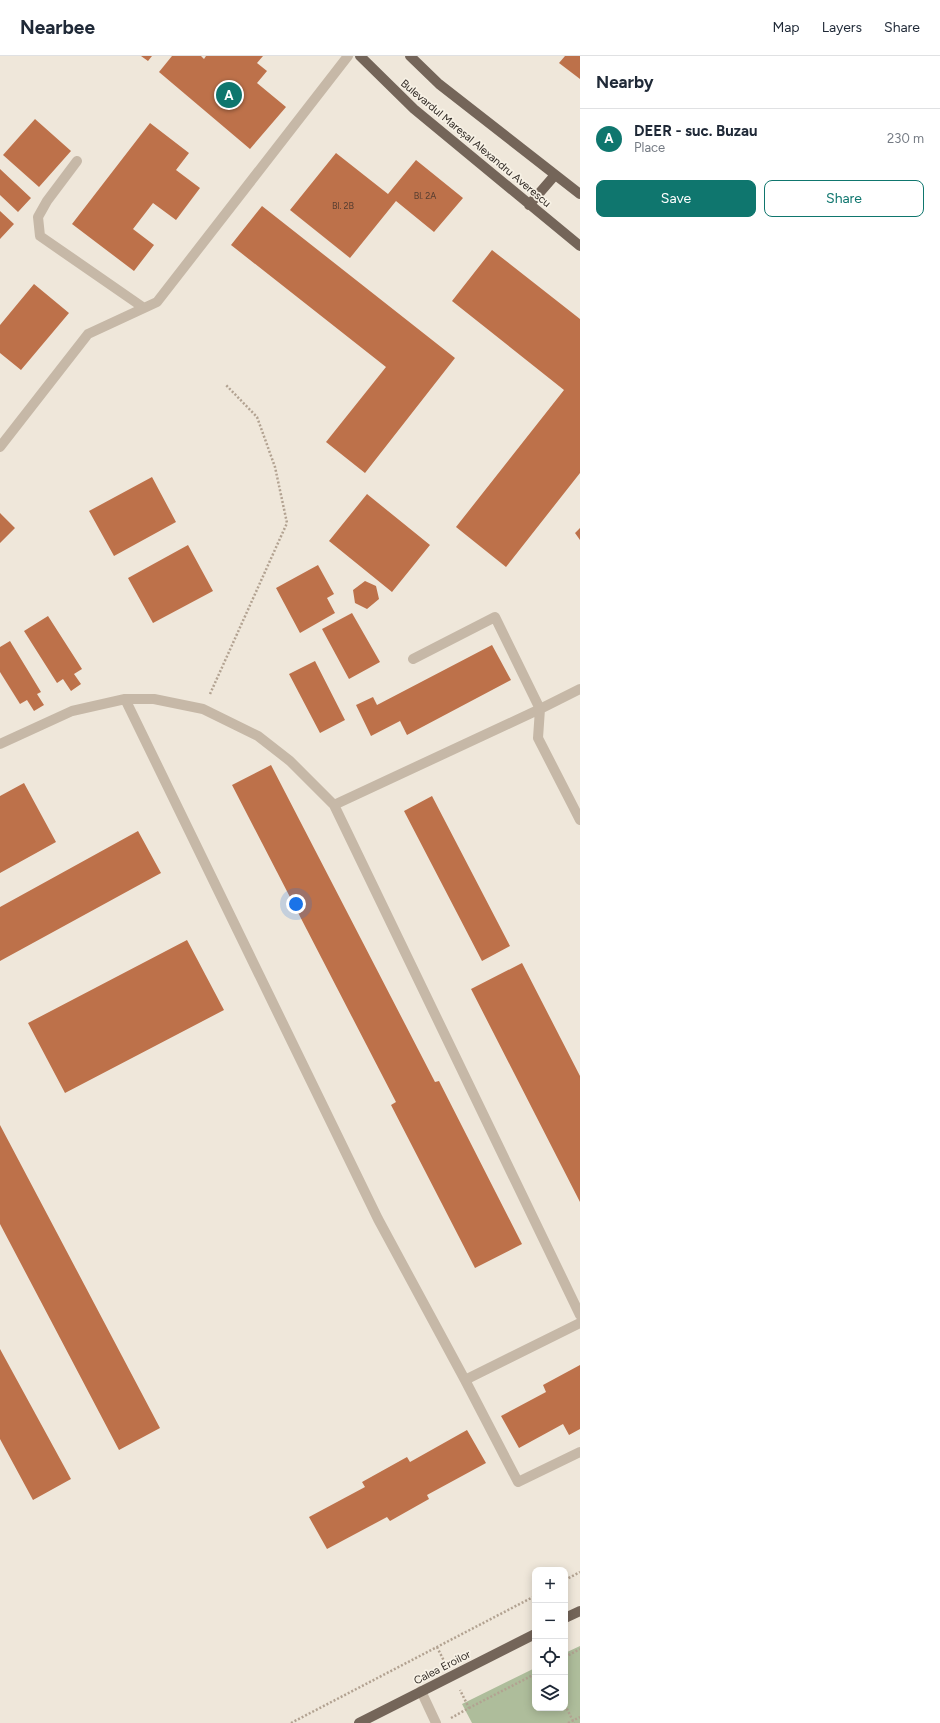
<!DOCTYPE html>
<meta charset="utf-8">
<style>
:root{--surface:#fff;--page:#f6f6f7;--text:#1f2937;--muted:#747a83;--line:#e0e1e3;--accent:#0f766e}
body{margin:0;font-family:Figtree,sans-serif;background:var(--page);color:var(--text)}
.controls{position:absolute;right:12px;bottom:12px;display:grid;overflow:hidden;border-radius:8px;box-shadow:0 2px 10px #0003}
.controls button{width:36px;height:36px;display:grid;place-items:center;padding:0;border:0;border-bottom:1px solid var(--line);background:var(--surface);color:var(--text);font:20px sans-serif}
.you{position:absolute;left:296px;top:848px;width:14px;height:14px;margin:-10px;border:3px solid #fff;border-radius:50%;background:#1a73e8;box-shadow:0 0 0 6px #1a73e833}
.badge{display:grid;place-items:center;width:26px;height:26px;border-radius:50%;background:var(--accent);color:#fff;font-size:13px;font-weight:700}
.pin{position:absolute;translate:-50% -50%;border:2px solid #fff;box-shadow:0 1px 4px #0006}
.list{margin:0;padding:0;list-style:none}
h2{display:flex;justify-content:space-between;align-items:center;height:52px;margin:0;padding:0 16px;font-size:17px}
h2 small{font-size:13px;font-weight:400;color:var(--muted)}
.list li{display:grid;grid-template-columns:26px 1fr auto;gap:12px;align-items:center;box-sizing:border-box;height:60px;padding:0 16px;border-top:1px solid var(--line)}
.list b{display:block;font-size:15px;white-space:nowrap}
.list p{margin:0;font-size:13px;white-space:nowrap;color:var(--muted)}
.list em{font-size:13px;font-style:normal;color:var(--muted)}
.actions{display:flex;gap:8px;padding:12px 16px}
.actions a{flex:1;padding:9px 0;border:1px solid var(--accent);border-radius:8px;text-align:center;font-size:14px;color:var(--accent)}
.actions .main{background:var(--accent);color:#fff}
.icon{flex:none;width:22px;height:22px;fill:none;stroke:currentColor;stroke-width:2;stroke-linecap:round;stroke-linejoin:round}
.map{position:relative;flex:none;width:580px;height:1667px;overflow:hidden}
header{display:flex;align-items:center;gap:24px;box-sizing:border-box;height:56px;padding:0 20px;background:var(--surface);border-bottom:1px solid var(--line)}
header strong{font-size:19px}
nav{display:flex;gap:22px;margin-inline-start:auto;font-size:14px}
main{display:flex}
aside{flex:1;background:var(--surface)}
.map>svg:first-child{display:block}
.green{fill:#aebd9b}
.building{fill:#bd714a}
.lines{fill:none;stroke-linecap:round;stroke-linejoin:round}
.path{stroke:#b2a291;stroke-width:2.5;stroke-dasharray:2 2;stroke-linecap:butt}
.minor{stroke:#c6b8a7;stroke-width:10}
.major{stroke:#746559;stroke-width:10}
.labels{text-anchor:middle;stroke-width:3.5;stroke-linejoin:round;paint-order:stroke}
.number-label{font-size:9px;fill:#563d30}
.street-label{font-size:11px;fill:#332c27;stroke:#f7f1e5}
</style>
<header>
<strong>Nearbee</strong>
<nav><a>Map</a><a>Layers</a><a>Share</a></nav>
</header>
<main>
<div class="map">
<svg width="580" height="1667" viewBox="0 0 580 1667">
<rect width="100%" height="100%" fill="#efe7da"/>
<path class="green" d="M580,1590V1667H472L462,1648L535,1612V1652H565V1597Z"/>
<path class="building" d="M141,0H152L148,5Z
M172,0H201L204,3L206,0H263L257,7L267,15L257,27L286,51L250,93L159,16Z
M565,0H580V23L559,7Z
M35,63L71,95L39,131L3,99Z
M150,67L189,97L176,114L200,132L176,164L153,147L133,173L154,189L134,215L72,168Z
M336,97L388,138L416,104L463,142L434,176L396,145L350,202L290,154Z
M0,113L31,142L18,156L0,139Z
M262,150L455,302L365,417L326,386L386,311L231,189Z
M0,155L14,168L0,183Z
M492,194L580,263V417L506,511L456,471L564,334L452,245Z
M34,228L69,257L21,314L0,297V269Z
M152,421L176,466L114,500L89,455Z
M367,438L430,489L392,536L329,485Z
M0,457L15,472L0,487Z
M580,472V484L575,477Z
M188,489L213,535L153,567L128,522Z
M318,509L334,538L327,542L335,557L300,577L276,532Z
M365,525L376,530L379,543L367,553L355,547L353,534Z
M352,557L380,606L349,623L322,573Z
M48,560L82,613L74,618L81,628L71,635L63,623L57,627L24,575Z
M10,585L41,636L37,638L44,649L34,655L27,644L20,648L0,616V591Z
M492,589L511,624L407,679L400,665L371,680L356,649L373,641L377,649Z
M315,605L345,664L320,677L289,618Z
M271,709L435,1026L439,1025L522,1188L475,1212L391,1049L396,1046L232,729Z
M24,727L56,786L0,817V740Z
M432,740L510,890L482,905L404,755Z
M138,775L161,817L0,905V851Z
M187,884L224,954L65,1037L28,967Z
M522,907L580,1020V1146L471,933Z
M0,1069L160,1372L119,1394L0,1168Z
M0,1293L71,1423L33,1444L0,1383Z
M580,1309V1373L569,1379L563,1368L519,1392L501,1360L546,1336L543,1329Z
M467,1374L486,1407L427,1439L429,1443L390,1465L387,1461L327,1493L309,1461L365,1431L362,1426L407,1401L410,1406Z"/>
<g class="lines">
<path class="path" d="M210,638L287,467L275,411L257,361L225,328
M565,1524L580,1516
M437,1591L444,1605
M565,1601L580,1593
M565,1649L574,1667
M469,1652L535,1618
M451,1662L469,1652L460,1634
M291,1667L535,1540
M568,1667L580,1661"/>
<path class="minor" d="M77,105L47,145L38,161L40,180L144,252
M0,391L88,278L157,246L348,0
M413,603L495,561L540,653L580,633
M125,643L378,1163L465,1324L518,1426L580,1396
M0,688L72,655L125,643H154L203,653L258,680L290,705L334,749L580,1259
M334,749L540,653L538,682L580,764
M465,1324L580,1267
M421,1635L436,1667"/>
<path class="major" d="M360,0L414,53L580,190
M410,0L439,28L580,138
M529,149L555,119
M565,1562L580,1555
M359,1667L535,1578"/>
</g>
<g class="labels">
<g class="number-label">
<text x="425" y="143">Bl. 2A</text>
<text x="343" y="153">Bl. 2B</text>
</g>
<g class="street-label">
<text transform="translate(476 87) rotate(40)" y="4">Bulevardul Mareșal Alexandru Averescu</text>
<text transform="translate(442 1611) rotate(-27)" y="4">Calea Eroilor</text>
</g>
</g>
</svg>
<div class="controls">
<button>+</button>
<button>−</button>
<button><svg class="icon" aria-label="locate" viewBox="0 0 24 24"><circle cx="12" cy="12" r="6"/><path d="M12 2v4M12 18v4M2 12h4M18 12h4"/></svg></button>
<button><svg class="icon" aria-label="layers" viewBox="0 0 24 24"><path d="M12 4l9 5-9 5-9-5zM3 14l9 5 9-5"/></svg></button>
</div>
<div class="you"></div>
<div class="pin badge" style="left:229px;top:39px">A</div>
</div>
<aside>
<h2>Nearby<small></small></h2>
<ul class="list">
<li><span class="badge">A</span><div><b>DEER - suc. Buzau</b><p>Place</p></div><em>230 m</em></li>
</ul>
<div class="actions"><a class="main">Save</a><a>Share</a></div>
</aside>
</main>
